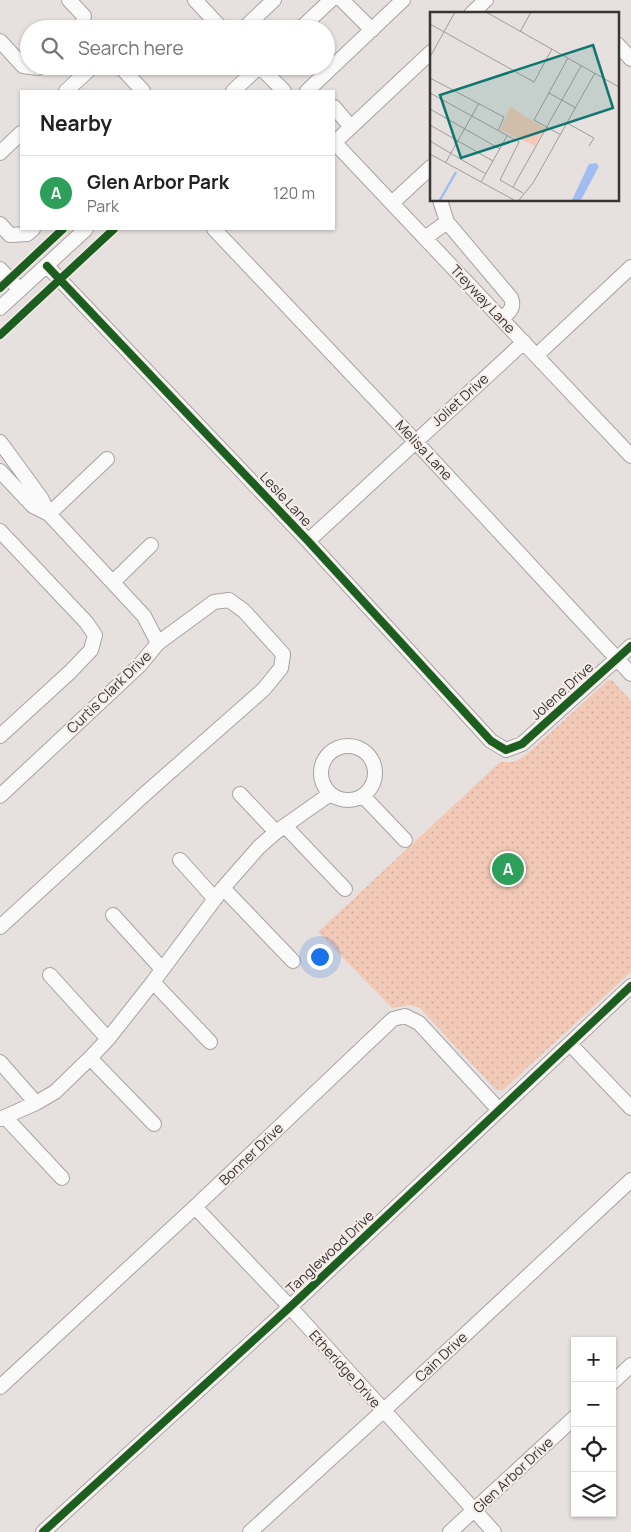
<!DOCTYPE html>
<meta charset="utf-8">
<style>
:root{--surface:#fff;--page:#f2f2f2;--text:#222;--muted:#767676;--line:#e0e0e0;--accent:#0f766e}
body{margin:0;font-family:Manrope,sans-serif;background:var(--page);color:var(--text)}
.controls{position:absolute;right:15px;bottom:15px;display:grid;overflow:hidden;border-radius:0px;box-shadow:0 1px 4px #0004}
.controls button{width:45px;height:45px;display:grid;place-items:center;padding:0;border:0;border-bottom:1px solid var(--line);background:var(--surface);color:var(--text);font:25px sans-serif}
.you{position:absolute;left:319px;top:956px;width:18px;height:18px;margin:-12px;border:4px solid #fff;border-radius:50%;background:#1a73e8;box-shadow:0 0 0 8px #1a73e833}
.badge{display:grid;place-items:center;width:32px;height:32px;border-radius:50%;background:var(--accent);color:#fff;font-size:16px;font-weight:700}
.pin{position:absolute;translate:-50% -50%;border:2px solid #fff;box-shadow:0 1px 5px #0006}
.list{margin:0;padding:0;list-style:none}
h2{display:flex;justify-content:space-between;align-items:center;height:65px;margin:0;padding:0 20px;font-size:21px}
h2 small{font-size:16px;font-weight:400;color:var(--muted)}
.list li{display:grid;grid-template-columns:32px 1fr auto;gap:15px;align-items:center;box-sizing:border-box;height:75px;padding:0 20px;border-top:1px solid var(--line)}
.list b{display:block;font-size:19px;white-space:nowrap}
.list p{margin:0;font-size:16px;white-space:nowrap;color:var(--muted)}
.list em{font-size:16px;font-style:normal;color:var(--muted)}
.icon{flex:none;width:28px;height:28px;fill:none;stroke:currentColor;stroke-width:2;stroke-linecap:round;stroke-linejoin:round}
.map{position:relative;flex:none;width:631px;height:1532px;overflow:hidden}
.search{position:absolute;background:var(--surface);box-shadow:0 1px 4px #0004;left:20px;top:20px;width:315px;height:55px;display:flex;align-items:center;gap:12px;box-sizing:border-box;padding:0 18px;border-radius:28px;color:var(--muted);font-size:19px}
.panel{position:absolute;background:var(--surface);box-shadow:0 1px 4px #0004;left:20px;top:90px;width:315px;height:140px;border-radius:0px}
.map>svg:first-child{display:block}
.park{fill:url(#park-dots)}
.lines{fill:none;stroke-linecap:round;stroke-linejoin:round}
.minor-casing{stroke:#a7a3a2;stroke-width:16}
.minor{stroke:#fbfafa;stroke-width:14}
.cycleway-casing{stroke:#f6ece8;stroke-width:11}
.cycleway{stroke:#1b5e20;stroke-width:8}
.labels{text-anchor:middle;stroke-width:4;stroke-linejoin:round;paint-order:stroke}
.street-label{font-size:14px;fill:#383533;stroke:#f6ece8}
.inset-river{fill:none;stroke:#a0bcf0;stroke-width:2.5}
.inset-road{fill:none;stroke:#a09c9a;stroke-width:1}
.view{fill:#0f766e;fill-opacity:0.15;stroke:#0f766e;stroke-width:2.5}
.inset-edge{fill:none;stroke:#383533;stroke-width:2.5}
</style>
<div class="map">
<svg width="631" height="1532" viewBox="0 0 631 1532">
<defs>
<pattern id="park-dots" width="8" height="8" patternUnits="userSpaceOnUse" patternTransform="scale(1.25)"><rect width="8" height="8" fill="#f2c9b6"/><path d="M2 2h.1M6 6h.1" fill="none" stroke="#d0ad9d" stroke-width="1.8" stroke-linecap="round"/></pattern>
</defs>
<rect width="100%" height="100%" fill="#e6e0de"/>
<path class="park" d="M612,680L631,701V972L503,1090H496L420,1008L410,1005L392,1008L318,932L500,762H514L526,755L607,681Z"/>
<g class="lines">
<defs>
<path id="minor" d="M69,0L84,16L81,29
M195,0L222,29
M342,0L372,30
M471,14L486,0
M243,29L274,0
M300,29L331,0
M0,41L23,66L38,68L40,66
M617,44L631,59
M120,66L143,91
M259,66L284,91
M66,91L93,66
M233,91L260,66
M307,91L403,0
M334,107L351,127
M334,142L631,456
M334,143L431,52
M0,153L21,133
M440,200L447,222L511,298C515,308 509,312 502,319
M392,203L431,167
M0,224L10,235L27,234L33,229
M214,229L415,441L631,674
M425,238L447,222
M47,266L308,541L491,741L506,750L522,744L631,646
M0,269L20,290
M0,308L86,229
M537,355L631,267
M0,442L41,498L49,514L144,616L158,643L139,666L0,796
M0,471L33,506L49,514
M49,514L107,459
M0,531L86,622L95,635L91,650L70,672L0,736
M308,541L524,342
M113,582L151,545
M321 773a27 27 0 1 1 54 0a27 27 0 1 1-54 0Z
M240,794L276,832
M363,796L405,840
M285,826L345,889
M180,860L215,899
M223,888L293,961
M113,915L162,969
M0,927L146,793L264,689L281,668L283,654L244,611L229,600L214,602L158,643
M50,975L108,1039
M153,982L210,1042
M570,1044L631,1108
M90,1058L154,1124
M0,1062L36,1103
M5,1117L62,1178
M0,1119L36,1103L55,1092L90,1058L108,1039L153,982L223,888L259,847L276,832L330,794
M195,1207L290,1307L494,1532
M612,1383L631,1365
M0,1387L195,1207L393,1019L405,1016L419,1023L499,1110
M43,1532L290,1307L631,986
M250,1532L383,1411L631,1180
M450,1532L575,1417"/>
</defs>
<use href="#minor" class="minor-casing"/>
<use href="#minor" class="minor"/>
<defs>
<path id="cycleway" d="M47,266L308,541L491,741L506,750L522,744L631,646
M0,288L63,229
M0,335L114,229
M43,1532L290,1307L631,986"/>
</defs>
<use href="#cycleway" class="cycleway-casing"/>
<use href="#cycleway" class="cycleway"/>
</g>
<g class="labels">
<g class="street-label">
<text transform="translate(483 299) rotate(47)" y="5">Treyway Lane</text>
<text transform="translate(460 400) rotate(-42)" y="5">Joliet Drive</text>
<text transform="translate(424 450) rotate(47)" y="5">Melisa Lane</text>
<text transform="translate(286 499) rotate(47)" y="5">Lesle Lane</text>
<text transform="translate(562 691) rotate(-42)" y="5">Jolene Drive</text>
<text transform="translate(109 692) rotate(-44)" y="5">Curtis Clark Drive</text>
<text transform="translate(251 1154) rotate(-44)" y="5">Bonner Drive</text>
<text transform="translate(330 1252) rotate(-43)" y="5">Tanglewood Drive</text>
<text transform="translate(441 1357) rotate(-43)" y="5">Cain Drive</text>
<text transform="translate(345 1369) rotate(48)" y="5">Etheridge Drive</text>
<text transform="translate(513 1475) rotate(-43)" y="5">Glen Arbor Drive</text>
</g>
</g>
<g transform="translate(430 12)">
<rect width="189" height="189" fill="#e6e0de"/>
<path d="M80,95L115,116L105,134L70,118Z" fill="#f2c9b6"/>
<path d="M166,151L169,154L151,188H142L159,152Z" fill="#a0bcf0"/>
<path class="inset-river" d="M10,188L26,160"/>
<path class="inset-road" d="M56,0L189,75M0,12L104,70L122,37M90,20L101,0M0,45L25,0M0,66L74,105L68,119M0,81L89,130L70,168L93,181M119,81L146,96M0,97L70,137M137,111L164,126L159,134M0,113L63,149M131,123L104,108L138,46M0,129L56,162M0,142L84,188M16,150L49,91M51,170L77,124M83,175L151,54M89,188L103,171L165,61"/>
<path class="view" d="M163,33L183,96L31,146L10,83Z"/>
<rect width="189" height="189" class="inset-edge"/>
</g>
</svg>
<div class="controls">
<button>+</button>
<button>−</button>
<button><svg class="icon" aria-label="locate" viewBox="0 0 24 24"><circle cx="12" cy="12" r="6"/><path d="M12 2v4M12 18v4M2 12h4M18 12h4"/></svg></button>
<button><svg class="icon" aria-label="layers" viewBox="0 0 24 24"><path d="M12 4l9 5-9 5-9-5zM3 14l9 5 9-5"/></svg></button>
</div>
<div class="you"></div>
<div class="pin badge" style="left:508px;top:869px;background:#2e9e5b">A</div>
<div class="search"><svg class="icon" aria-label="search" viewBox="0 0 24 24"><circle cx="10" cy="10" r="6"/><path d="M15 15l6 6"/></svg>Search here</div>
<section class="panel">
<h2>Nearby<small></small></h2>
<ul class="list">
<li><span class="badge" style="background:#2e9e5b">A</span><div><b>Glen Arbor Park</b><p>Park</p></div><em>120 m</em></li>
</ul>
</section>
</div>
